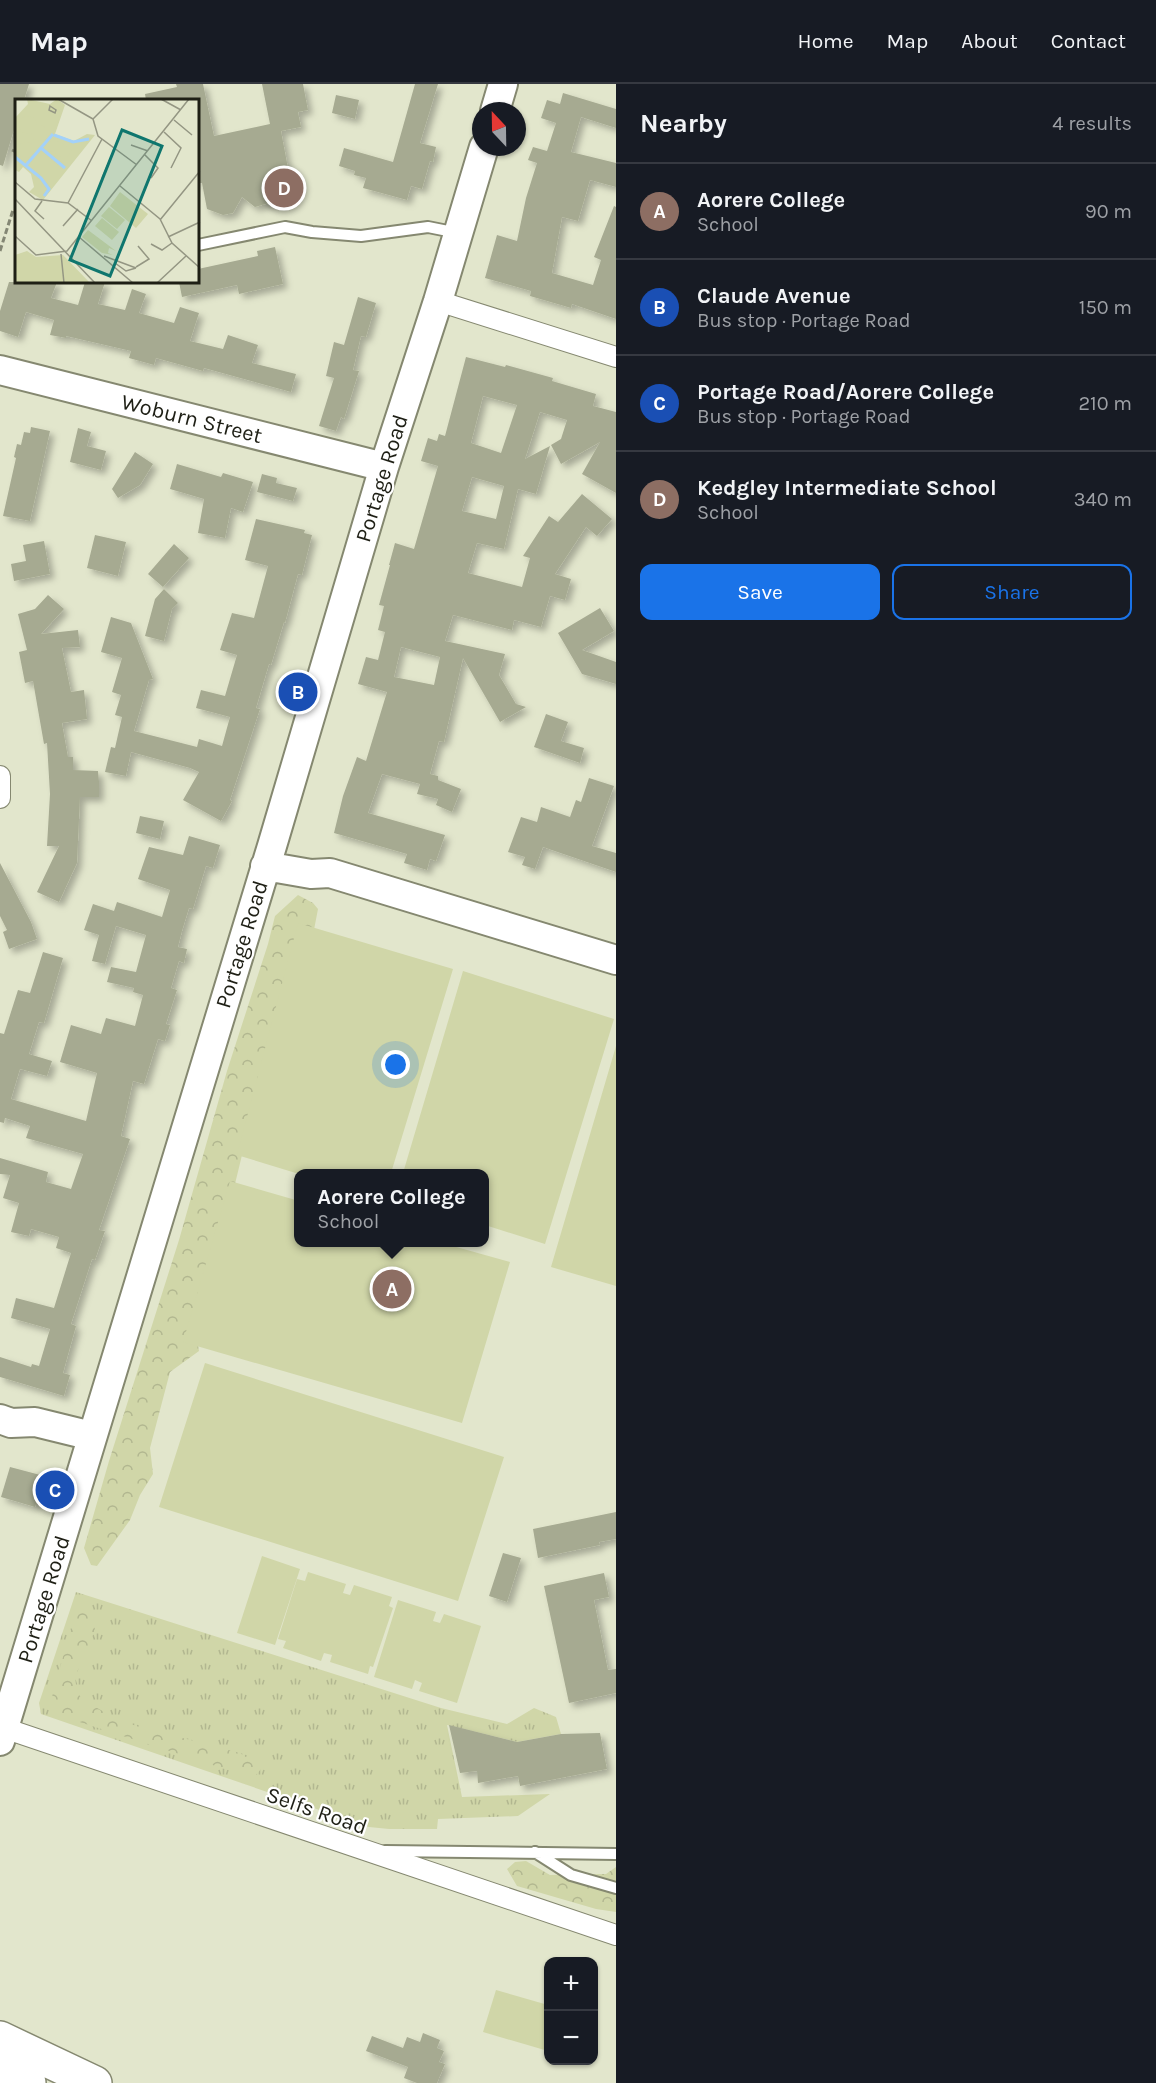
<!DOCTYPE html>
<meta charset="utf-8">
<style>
:root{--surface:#171b24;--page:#242831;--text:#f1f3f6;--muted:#9ea1a6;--line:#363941;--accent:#1a73e8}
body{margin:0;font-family:Karla,sans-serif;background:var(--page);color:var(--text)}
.controls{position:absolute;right:18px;bottom:18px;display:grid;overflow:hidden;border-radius:12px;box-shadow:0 2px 4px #0004}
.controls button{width:54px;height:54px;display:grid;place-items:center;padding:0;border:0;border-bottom:2px solid var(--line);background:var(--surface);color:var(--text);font:30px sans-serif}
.compass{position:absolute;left:472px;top:18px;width:54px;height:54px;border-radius:50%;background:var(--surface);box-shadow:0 2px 4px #0004;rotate:338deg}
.you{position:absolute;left:396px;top:981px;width:21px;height:21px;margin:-15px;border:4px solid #fff;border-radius:50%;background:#1a73e8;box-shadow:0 0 0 9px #1a73e833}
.badge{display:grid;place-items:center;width:39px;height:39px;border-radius:50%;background:var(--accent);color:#fff;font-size:20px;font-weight:700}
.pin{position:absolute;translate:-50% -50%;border:3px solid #fff;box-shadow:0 2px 6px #0006}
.popup{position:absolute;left:294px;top:1085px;width:195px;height:78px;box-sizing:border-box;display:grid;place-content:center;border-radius:12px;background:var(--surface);filter:drop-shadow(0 2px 4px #0005);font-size:20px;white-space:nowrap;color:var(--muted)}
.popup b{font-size:22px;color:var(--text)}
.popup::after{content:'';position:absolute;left:50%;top:100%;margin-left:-12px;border:12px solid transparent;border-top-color:var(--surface)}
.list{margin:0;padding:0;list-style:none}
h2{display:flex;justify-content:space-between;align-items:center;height:78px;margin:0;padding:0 24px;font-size:26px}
h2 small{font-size:20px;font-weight:400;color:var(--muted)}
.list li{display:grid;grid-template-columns:39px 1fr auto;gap:18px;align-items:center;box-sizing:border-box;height:96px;padding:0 24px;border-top:2px solid var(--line)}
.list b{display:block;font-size:22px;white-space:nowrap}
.list p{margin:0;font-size:20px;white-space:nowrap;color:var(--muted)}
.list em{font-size:20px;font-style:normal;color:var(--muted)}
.actions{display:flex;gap:12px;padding:18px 24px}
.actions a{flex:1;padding:14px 0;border:2px solid var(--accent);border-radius:12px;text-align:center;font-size:21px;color:var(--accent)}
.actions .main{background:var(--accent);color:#fff}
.map{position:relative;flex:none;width:616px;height:1999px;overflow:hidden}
header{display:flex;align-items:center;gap:36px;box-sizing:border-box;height:84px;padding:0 30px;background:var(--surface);border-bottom:2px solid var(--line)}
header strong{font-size:28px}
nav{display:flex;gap:33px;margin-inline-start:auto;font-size:21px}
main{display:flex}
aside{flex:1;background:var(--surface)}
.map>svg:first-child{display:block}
.grass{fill:url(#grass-tufts)}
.forest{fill:url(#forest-crowns)}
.pitch{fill:#d0d6a8}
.building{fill:#a6aa91;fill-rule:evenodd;filter:url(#shadow)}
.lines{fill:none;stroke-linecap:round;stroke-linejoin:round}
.lane-casing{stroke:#858870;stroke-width:14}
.street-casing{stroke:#858870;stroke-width:22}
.secondary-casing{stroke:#858870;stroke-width:32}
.highway-casing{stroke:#858870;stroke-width:36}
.path{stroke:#848774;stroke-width:3;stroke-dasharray:6 3;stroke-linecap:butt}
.lane{stroke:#fff;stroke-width:10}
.street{stroke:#fff;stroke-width:20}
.secondary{stroke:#fff;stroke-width:28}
.highway{stroke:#fff;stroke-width:33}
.labels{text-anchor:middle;stroke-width:4.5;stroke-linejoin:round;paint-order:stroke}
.street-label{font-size:22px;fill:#1e1f15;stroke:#fff}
.inset-river{fill:none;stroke:#a3d1f9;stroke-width:3}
.inset-road{fill:none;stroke:#949683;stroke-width:1.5}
.view{fill:#0f766e;fill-opacity:0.15;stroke:#0f766e;stroke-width:3}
.inset-edge{fill:none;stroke:#1e1f15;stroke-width:3}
</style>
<header>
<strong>Map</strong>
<nav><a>Home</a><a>Map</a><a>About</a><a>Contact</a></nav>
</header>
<main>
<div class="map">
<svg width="616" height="1999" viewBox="0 0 616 1999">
<defs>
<pattern id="grass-tufts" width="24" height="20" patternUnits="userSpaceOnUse" patternTransform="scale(1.5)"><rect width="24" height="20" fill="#d0d6a8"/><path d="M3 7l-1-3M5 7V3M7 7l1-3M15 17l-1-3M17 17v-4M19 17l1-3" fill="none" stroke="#b2b790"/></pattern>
<pattern id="forest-crowns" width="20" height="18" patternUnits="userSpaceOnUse" patternTransform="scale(1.5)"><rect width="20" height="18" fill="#d0d6a8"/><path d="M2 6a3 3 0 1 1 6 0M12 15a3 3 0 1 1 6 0" fill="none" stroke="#b2b790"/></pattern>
<filter id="shadow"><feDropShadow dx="4.5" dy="4.5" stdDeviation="3" flood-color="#0004"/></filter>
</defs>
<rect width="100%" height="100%" fill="#e2e6cc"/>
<path class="grass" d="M76,1508L441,1624L507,1640L534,1624L556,1633L561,1650L517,1658L447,1641L462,1713L550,1710L518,1732L438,1735L437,1745H389L369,1743L41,1630L39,1619Z"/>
<path class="forest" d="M298,811L313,819L318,825L313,851L242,1071L220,1162L194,1238L199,1267L170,1288L150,1364L153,1390L140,1411L130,1436L97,1482L91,1481L84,1464L109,1377L179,1156L227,987L268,860L275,832Z
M86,1524L92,1528L95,1546L75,1593L77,1608L83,1616L122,1638L240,1669L262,1684L253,1694L58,1631L50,1620L74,1533L80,1525Z
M526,1777L550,1791L606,1790L616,1783V1828L596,1825L517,1802L507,1785L515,1778Z"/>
<path class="pitch" d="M298,839L453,885L391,1089L299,1090L237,1071Z
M463,887L614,935L545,1160L485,1141V1090L403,1089Z
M616,962V1202L551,1183Z
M230,1097L299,1117V1158L442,1159L510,1178L462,1339L183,1258Z
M205,1279L504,1373L458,1517L159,1423Z
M262,1472L300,1485L275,1561L237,1549Z
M308,1488L346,1500L343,1509L350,1511L354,1501L392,1513L389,1522L393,1524L373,1583L370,1582L368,1590L330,1578L332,1571L324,1569L321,1577L283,1564L286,1557L278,1555L297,1495L305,1497Z
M398,1516L436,1528L433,1537L440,1539L444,1530L481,1542L457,1619L419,1607L422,1599L415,1596L412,1605L374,1593Z
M496,1906L548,1921V1967L483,1948Z"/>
<path class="building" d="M0,0H29L24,16H16V39L3,82L0,81Z
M176,0H203L214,52L270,40L262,0H303L308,26L298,28L301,43L281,47L288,84L295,87L276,117L255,123L242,113L233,129L223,131L207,125L202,99H198V16H146L145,10L177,3Z
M415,0H438L420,59L436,63L433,78L430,77L422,105L411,102L407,116L363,104L366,94L354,91L355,87L339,82L344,64L393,78Z
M563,9L616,25V44L581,33L571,68L616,79V103L590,96L578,137L562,133L552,189L593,201L601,176L594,173L614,122L616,123V235L572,220L571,224L530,212L531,207L485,194L497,151L517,157L526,114L537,79L528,76L533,63L547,67L556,39L541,34L547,16L560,20Z
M336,11L359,16L355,35L332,29Z
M275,163L283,200L239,210L237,201L182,213L179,198H198V185L258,172L257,167Z
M9,198H57L51,214L78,221L85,198H105L98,220L125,226L132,205L146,210L139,229L174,239L180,223L199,229L190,257L223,265L228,251L258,261L252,279L296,290L291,308L204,284L203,287L156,274L154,281L129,274L131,267L66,252V254L50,251L54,236L26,228L18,253L0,247V227Z
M358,213L376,219L366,253L361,252L353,286L359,287L344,335L341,333L336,347L319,342L334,294L326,292L334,258L344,261Z
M466,273L505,283L506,281L553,294L552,297L596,310L593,322L616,328V409L582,390L600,358L561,380L551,361L561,355L567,336L540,328L525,375L550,362L536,410L518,405L504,465L477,459L468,489L522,503L530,474L523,472L549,432L558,438L582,410L612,435L597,452L586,443L555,490L571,495L565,516L550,512L541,543L514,536L512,546L453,531L445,557L505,570L499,591L516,620L526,623L500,638L463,574L444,658L439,657L430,690L438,692V696L461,705L452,728L436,721L438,715L417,710L420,700L382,690L368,729L445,751L436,777L430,775L427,786L404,779L407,770L334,749L343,712L357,673L366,677L387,608L358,600L366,573L378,576L385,548L378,546L384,522L379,521L390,481H389L395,459L414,465L438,382L421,377L428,354L437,357L439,350L445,352ZM483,312L517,321L501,369L471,359ZM472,393L504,402L496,435L462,427ZM401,563L440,573L434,601L394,593Z
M31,343L50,347L30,437L3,432L16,374L14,373L17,360L21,361L24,348L30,349Z
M78,344L91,348L87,362L106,367L101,386L70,378Z
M135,368L153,380L140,401L118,414L112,405Z
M177,380L221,393L223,389L253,398L243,428L231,424L225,454L198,449L204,415L170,405Z
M262,390L277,394L276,399L297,404L293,417L257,408Z
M256,435L305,446L304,449L312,451L302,491L298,490L285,539L284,538L271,581L269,580L256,624L260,625L230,716L232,717L221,737L183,716L199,688L190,684L131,668L126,692L105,688L111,663L115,664L122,633L115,631L121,611L112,608L122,574L101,568L111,533L131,539L153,595L149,596L134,647L197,663L199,655L222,662L230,633L196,624L201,606L225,612L237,571L220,566L232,529L254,534L268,482L245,476Z
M95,451L126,458L118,492L87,484Z
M44,457L50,490L14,497L11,480L26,477L23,461Z
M174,460L189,474L163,503L148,490Z
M164,505L178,519L172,525L164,557L145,552L155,515Z
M48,511L64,525L41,550L78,546L80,563L62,564L71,608L84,606L87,635L62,639L68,673H73V686L98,687L99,698V713H80L77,779L59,818L37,808L59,762H47L50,710L47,659L44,660L33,597L25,599L19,568L27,566L18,530L35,525Z
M600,524L614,547L582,566L616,578V600L582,590L558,549Z
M546,630L568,638L561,657L584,664L580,679L534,663Z
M589,694L614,702L592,762L616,769V788L543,763L535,785L522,781L525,773L508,768L521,733L537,738L541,723L570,733L576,716L581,718Z
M140,732L164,737L160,755L136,749Z
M189,752L220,761L213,784L206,782L193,825L189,824L182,847L178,863L187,865L184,879L179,877L171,904L177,906L166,940L170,941L165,957L158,955L144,1000L133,997L121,1052L130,1055L99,1146L105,1147L95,1176L92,1175L71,1240L76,1242L63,1289L70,1291L64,1312L0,1293V1273L31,1283L32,1280L39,1282L50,1245L11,1234L16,1214L54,1224L71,1169L56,1164L59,1153L31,1145L29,1152L11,1148L19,1119L3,1114L10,1091L0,1090V1074L48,1088L46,1098L71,1105L83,1070L26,1054L30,1042L5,1034L4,1039L0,1038V949L4,950L18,906L30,909L43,868L63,874L44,939L39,938L29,970L52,977L47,992L20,985L11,1015L86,1037L97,989L60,978L71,941L101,950L106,934L135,942L143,911L133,908L134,904L107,898L111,883L136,888L146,851L116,842L105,880L92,877L99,851L84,846L93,820L114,827L117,818L162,833L170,806L138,795L149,763L183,771Z
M0,779L31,838L37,855L9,865L3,848L7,846L0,832Z
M10,1383L44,1392L35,1423L1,1413Z
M616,1428V1455L599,1458L600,1461L538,1474L533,1445Z
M503,1469L521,1474L507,1518L489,1512Z
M604,1489L609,1513L594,1516L608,1586L616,1585V1609L569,1619L544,1502Z
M449,1641L517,1658L561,1650L600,1649L607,1685L520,1702L518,1692L478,1699L477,1687L460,1689Z
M423,1949L440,1956L437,1964L444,1967L439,1978L445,1980L437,1999H417L404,1994L408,1983L366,1967L372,1952L403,1964L407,1953L420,1958Z"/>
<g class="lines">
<defs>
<path id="lane" d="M198,161L285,143L312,148L361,152L428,143L458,149
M385,1767L616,1770
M535,1768L571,1791L616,1804"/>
<path id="street" d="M438,217L616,273
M0,692V714
M4,1644L616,1851"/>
<path id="secondary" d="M495,27L503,0
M0,286L384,383
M265,782L311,790L330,789L616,876
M0,1335L11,1339L35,1338L92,1352
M0,1657L272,762L384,383L438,217L484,63"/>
<path id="highway" d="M0,1954L95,1999
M0,1985L29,1999"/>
</defs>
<use href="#lane" class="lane-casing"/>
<use href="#street" class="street-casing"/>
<use href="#secondary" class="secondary-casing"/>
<use href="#highway" class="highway-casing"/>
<path class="path" d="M12,66L16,68
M0,167L13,126L16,127"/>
<use href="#lane" class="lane"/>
<use href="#street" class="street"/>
<use href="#secondary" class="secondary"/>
<use href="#highway" class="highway"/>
</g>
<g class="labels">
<g class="street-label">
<text transform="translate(192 334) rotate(14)" y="8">Woburn Street</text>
<text transform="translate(381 394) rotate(-73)" y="8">Portage Road</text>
<text transform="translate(241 860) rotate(-73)" y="8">Portage Road</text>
<text transform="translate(43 1515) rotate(-73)" y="8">Portage Road</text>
<text transform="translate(317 1726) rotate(19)" y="8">Selfs Road</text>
</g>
</g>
<g transform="translate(15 15)">
<rect width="184" height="184" fill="#e2e6cc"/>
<path d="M73,131L101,152L94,149L93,154L98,156L87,154L67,138ZM12,152L21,158L48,156L75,184H0V156Z" fill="#d0d6a8"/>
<path d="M12,0L35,5L42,0L50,6L40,35L59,42L72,35L80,36L28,101L14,93L19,88L16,75L8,68L4,73L0,71V19L13,5Z" fill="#d0d6a8"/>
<path d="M4 26a9 9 0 1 1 18 0a9 9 0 1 1-18 0ZM16 34a8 8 0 1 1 16 0a8 8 0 1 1-16 0ZM38,39L57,51L50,61L31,49ZM3 51a8 8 0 1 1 16 0a8 8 0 1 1-16 0ZM26,52L46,69L35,83L15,66ZM105,93L133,115L121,129L95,107ZM94,108L110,121L102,130L86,117ZM87,119L104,133L97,141L80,127Z" fill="#d0d6a8"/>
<path class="inset-river" d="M39,36L58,43L74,40M26,49L50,69M0,58L26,79L34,90L29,97M11,66L38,35"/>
<path class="inset-road" d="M43,0L78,20M146,0L166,11M35,7L41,11L40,14L34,11ZM78,20L83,37L122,66M78,20L98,0M159,21L177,36M149,33L166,49L156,69M116,46L133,52M130,56L143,69L136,79M87,79L100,49M0,83L20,100L53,104L77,122M105,87L145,120L157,144L185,169M0,100L80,184M27,102L20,112L29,120M53,104L87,40M145,121L185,72M48,127L63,110M0,137L21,156L52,152L174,0M64,138L118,184M153,138L185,123M136,145L147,151L157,144M46,155L49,184M89,157L121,169M100,164L111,172L121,169M121,168L134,160L123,147M142,184L171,157"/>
<path class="view" d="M107,31L147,47L95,177L55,161Z"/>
<rect width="184" height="184" class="inset-edge"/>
</g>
</svg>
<div class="controls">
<button>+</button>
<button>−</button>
</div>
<svg class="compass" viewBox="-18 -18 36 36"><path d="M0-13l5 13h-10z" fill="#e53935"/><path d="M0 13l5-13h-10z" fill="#9ea1a6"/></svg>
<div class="you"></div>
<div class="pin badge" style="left:392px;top:1205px;background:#8d6e63">A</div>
<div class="popup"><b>Aorere College</b>School</div>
<div class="pin badge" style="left:298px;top:608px;background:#1a4fb4">B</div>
<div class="pin badge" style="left:55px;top:1406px;background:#1a4fb4">C</div>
<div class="pin badge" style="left:284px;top:104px;background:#8d6e63">D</div>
</div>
<aside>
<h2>Nearby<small>4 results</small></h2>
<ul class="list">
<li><span class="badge" style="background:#8d6e63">A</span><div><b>Aorere College</b><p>School</p></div><em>90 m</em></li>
<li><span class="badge" style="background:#1a4fb4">B</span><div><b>Claude Avenue</b><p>Bus stop · Portage Road</p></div><em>150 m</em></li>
<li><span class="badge" style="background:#1a4fb4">C</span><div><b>Portage Road/Aorere College</b><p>Bus stop · Portage Road</p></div><em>210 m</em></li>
<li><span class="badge" style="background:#8d6e63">D</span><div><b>Kedgley Intermediate School</b><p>School</p></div><em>340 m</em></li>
</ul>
<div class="actions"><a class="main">Save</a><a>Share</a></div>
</aside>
</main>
